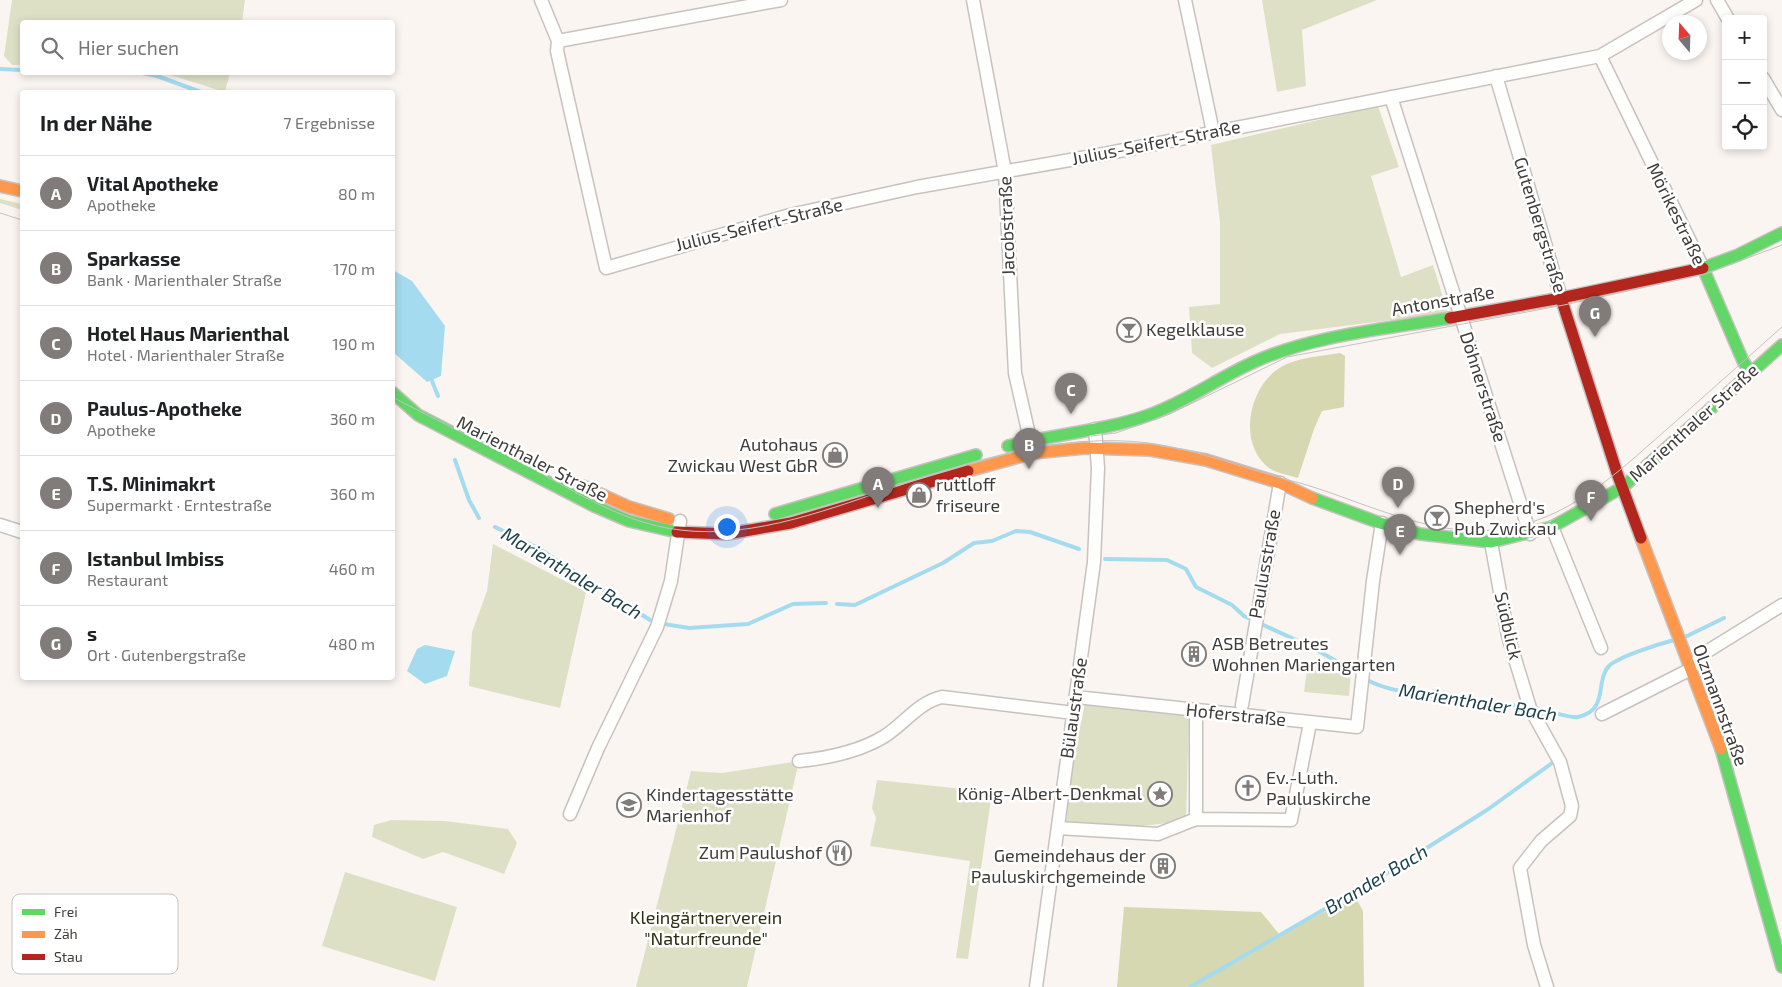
<!DOCTYPE html>
<html lang="de">
<meta charset="utf-8">
<style>
:root{--surface:#fff;--page:#f6f6f6;--text:#202124;--muted:#757577;--line:#e0e0e0;--accent:#817c79}
body{margin:0;font-family:"Exo 2",sans-serif;background:var(--page);color:var(--text)}
.controls{position:absolute;right:15px;top:15px;display:grid;overflow:hidden;border-radius:5px;box-shadow:0 2px 8px #0003}
.controls button{width:45px;height:45px;display:grid;place-items:center;padding:0;border:0;border-bottom:1px solid var(--line);background:var(--surface);color:var(--text);font:25px sans-serif}
.compass{position:absolute;left:1662px;top:15px;width:45px;height:45px;border-radius:50%;background:var(--surface);box-shadow:0 2px 8px #0003;rotate:341deg}
.you{position:absolute;left:726px;top:526px;width:18px;height:18px;margin:-12px;border:4px solid #fff;border-radius:50%;background:#1a73e8;box-shadow:0 0 0 8px #1a73e833}
.badge{display:grid;place-items:center;width:32px;height:32px;border-radius:50%;background:var(--accent);color:#fff;font-size:16px;font-weight:700}
.pin{position:absolute;translate:-50% -41px;filter:drop-shadow(0 1px 2px #0008)}
.pin::after{content:'';position:absolute;top:26px;width:18px;height:15px;background:inherit;clip-path:polygon(0 0,100% 0,50% 100%)}
.list{margin:0;padding:0;list-style:none}
h2{display:flex;justify-content:space-between;align-items:center;height:65px;margin:0;padding:0 20px;font-size:21px}
h2 small{font-size:16px;font-weight:400;color:var(--muted)}
.list li{display:grid;grid-template-columns:32px 1fr auto;gap:15px;align-items:center;box-sizing:border-box;height:75px;padding:0 20px;border-top:1px solid var(--line)}
.list b{display:block;font-size:19px;white-space:nowrap}
.list p{margin:0;font-size:16px;white-space:nowrap;color:var(--muted)}
.list em{font-size:16px;font-style:normal;color:var(--muted)}
.icon{flex:none;width:28px;height:28px;fill:none;stroke:currentColor;stroke-width:2;stroke-linecap:round;stroke-linejoin:round}
.map{position:relative;flex:none;width:1782px;height:987px;overflow:hidden}
.search{position:absolute;background:var(--surface);box-shadow:0 2px 8px #0003;left:20px;top:20px;width:375px;height:55px;display:flex;align-items:center;gap:12px;box-sizing:border-box;padding:0 18px;border-radius:5px;color:var(--muted);font-size:19px}
.panel{position:absolute;background:var(--surface);box-shadow:0 2px 8px #0003;left:20px;top:90px;width:375px;height:590px;border-radius:5px}
.map>svg:first-child{display:block}
.green{fill:#dee0c6}
.forest{fill:#d6d8b2}
.water{fill:#a4dbee}
.lines{fill:none;stroke-linecap:round;stroke-linejoin:round}
.stream{stroke:#a4dbee;stroke-width:4}
.street-casing{stroke:#c7c2bf;stroke-width:15}
.fast-casing{stroke:#c7c2bf;stroke-width:14}
.slow-casing{stroke:#c7c2bf;stroke-width:14}
.jam-casing{stroke:#c7c2bf;stroke-width:14}
.street{stroke:#fefefd;stroke-width:12}
.fast{stroke:#63d668;stroke-width:11}
.slow{stroke:#ff974d;stroke-width:11}
.jam{stroke:#b3261e;stroke-width:11}
.tram{stroke:#c4c3c2;stroke-width:1}
.labels{text-anchor:middle;stroke-width:5;stroke-linejoin:round;paint-order:stroke}
.street-label{font-size:18px;fill:#403b38;stroke:#fff}
.poi-label{font-size:18px;fill:#403b38;stroke:#fff;text-anchor:start}
.park-label{font-size:18px;fill:#2b2e10;stroke:#fff}
.water-label{font-size:19px;font-style:italic;fill:#1b414d;stroke:#fff}
.key{fill:#fff;stroke:#c6c4c3;stroke-width:1}
.key-label{font-size:14px;fill:#403b38}
</style>
<div class="map">
<svg width="1782" height="987" viewBox="0 0 1782 987">
<rect width="100%" height="100%" fill="#faf5f1"/>
<path class="green" d="M12,0H245L242,22H22V65H12L4,56Z
M1262,0H1377L1302,30L1306,86L1277,92Z
M164,73H230L225,92Z
M1378,106L1399,167L1371,176L1401,277L1433,265L1448,313L1280,334L1212,368L1192,353L1189,307L1220,304V223L1211,145Z
M0,199L22,204V210L0,203Z
M493,544L586,592L560,708L469,686L472,632L487,591Z
M1307,669L1351,673L1349,696L1304,692Z
M1085,703L1189,715L1186,821L1125,828L1066,821L1072,769Z
M799,761L747,987H636L691,771L722,773Z
M877,780L992,792L968,959L956,958L970,861L870,846L876,818L872,808Z
M391,820L445,821L508,829L517,843L504,874L443,852L423,859L372,837L374,825Z
M345,872L457,907L435,981L322,946Z"/>
<path class="forest" d="M1340,353L1345,356L1344,407L1322,411L1314,429L1298,478C1289,475 1276,473 1269,468C1235,442 1250,379 1287,364C1303,357 1322,356 1340,353Z
M1355,896L1363,911L1364,987H1117L1124,907L1261,912L1280,935Z"/>
<path class="water" d="M393,270L412,281L445,326L441,376L427,382L393,352Z
M425,645L455,651L447,676L425,684L407,671L417,649Z"/>
<g class="lines">
<path class="stream" d="M0,69L22,70
M137,72L157,76L201,92
M430,376L438,396
M455,460L469,500L479,518
M495,527L536,547L650,620
M1105,559L1167,560L1186,569L1196,587L1232,605L1244,616L1309,646L1360,674
M837,604L855,605L943,563L974,543L992,541L1016,531L1030,532L1079,549
M664,624L689,628L748,624L793,604L826,603
M1683,638L1724,618
M1365,678C1387,697 1494,702 1527,707
M1534,708C1544,709 1570,719 1578,717C1610,710 1594,680 1610,665C1621,656 1659,644 1674,640
M1190,987L1387,873L1487,810L1555,761"/>
<defs>
<path id="street" d="M541,0L558,41L557,51L606,268L790,215L917,187L1104,154L1600,56L1696,0
M973,0L1005,172L1015,373L1032,448
M1185,0L1213,132
M1717,0L1728,19
M558,41L781,0
M1600,56L1703,268
M1496,76L1561,298
M1763,78L1782,110
M1391,97L1530,534
M0,525L22,532
M1552,527L1601,648
M1491,542L1508,636L1530,708L1560,762L1572,806L1570,816L1541,841L1520,868L1534,945L1547,987
M1076,697L1357,727L1373,581L1382,523
M1242,705L1280,483
M1196,711V819
M1602,714L1691,669L1703,654L1782,605
M799,761C829,758 859,752 885,736C905,723 919,702 942,697L1074,713
M570,814L598,748L657,627L671,581L680,521
M1058,828L1158,834L1196,819L1291,820L1310,723
M1036,987L1094,562L1098,468L1095,429"/>
<path id="fast" d="M1703,268L1743,361L1751,373
M1703,268L1738,255L1782,233
M392,392L418,415L594,506L629,521L677,532
M1008,446C1055,434 1104,431 1149,415C1186,402 1218,378 1254,362C1313,335 1387,329 1450,318
M1312,498L1380,523L1420,534L1491,542L1552,527L1623,487L1782,345
M775,514L976,455
M1721,749L1782,967"/>
<path id="slow" d="M0,186L22,191
M968,471L1033,453L1085,448L1150,450L1206,460L1280,483L1312,498
M583,486L629,507L669,519
M1641,538L1721,749"/>
<path id="jam" d="M1561,298L1617,473L1641,538
M1450,318L1561,298L1703,268
M677,532L727,534L791,523L968,471"/>
</defs>
<use href="#street" class="street-casing"/>
<use href="#fast" class="fast-casing"/>
<use href="#slow" class="slow-casing"/>
<use href="#jam" class="jam-casing"/>
<use href="#street" class="street"/>
<use href="#fast" class="fast"/>
<use href="#slow" class="slow"/>
<use href="#jam" class="jam"/>
<path class="tram" d="M0,213L22,220
M392,397C440,422 488,445 535,470C577,493 619,519 667,528C742,542 818,513 889,489C970,461 1062,432 1149,443C1192,449 1232,464 1274,476C1286,480 1298,482 1310,486C1373,506 1442,541 1509,528C1577,515 1624,466 1674,423C1710,391 1746,359 1782,327
M1091,436L1116,433L1170,414L1287,357L1564,305L1705,274L1782,245"/>
</g>
<defs>
<symbol id="bar-ring" viewBox="-11 -11 22 22"><circle r="9.5" fill="#fff" stroke="#817c79" stroke-width="1.5"/><path d="M-6-5H6L.8 .8V4.5H3.5V6h-7V4.5H-.8V.8Z" fill="#817c79"/></symbol>
<symbol id="shop-ring" viewBox="-11 -11 22 22"><circle r="9.5" fill="#fff" stroke="#817c79" stroke-width="1.5"/><path d="M-5-2.5h2.3a2.7 3.5 0 0 1 5.4 0H5L5.5 6h-11ZM-1.5-2.5h3a1.5 2.3 0 0 0-3 0Z" fill="#817c79"/></symbol>
<symbol id="building-ring" viewBox="-11 -11 22 22"><circle r="9.5" fill="#fff" stroke="#817c79" stroke-width="1.5"/><path d="M-4-6H4V6H1V3H-1V6H-4ZM-2.5-4.3h1.7v1.8h-1.7ZM.8-4.3h1.7v1.8H.8ZM-2.5-1h1.7V.8h-1.7ZM.8-1h1.7V.8H.8Z" fill="#817c79"/></symbol>
<symbol id="church-ring" viewBox="-11 -11 22 22"><circle r="9.5" fill="#fff" stroke="#817c79" stroke-width="1.5"/><path d="M-1.2-6h2.4v3.5h3.3v2.4h-3.3V6h-2.4V-.1h-3.3v-2.4h3.3Z" fill="#817c79"/></symbol>
<symbol id="sight-ring" viewBox="-11 -11 22 22"><circle r="9.5" fill="#fff" stroke="#817c79" stroke-width="1.5"/><path d="M0-6L1.8-2.2L6-1.7L2.9 1.2L3.7 5.4L0 3.3L-3.7 5.4L-2.9 1.2L-6-1.7L-1.8-2.2Z" fill="#817c79"/></symbol>
<symbol id="school-ring" viewBox="-11 -11 22 22"><circle r="9.5" fill="#fff" stroke="#817c79" stroke-width="1.5"/><path d="M0-5L7-2L0 1L-7-2ZM-4 1L0 2.5L4 1V4Q0 6-4 4Z" fill="#817c79"/></symbol>
<symbol id="restaurant-ring" viewBox="-11 -11 22 22"><circle r="9.5" fill="#fff" stroke="#817c79" stroke-width="1.5"/><path d="M-5-6h1v4h1v-4h1v4h1v-4h1v5L-1.5 .5V6h-2V.5L-5-1ZM5-6V6H3V1.5H1.5Q1.5-4 5-6Z" fill="#817c79"/></symbol>
</defs>
<g fill-rule="evenodd">
<use href="#bar-ring" x="1115" y="316" width="28" height="28"/>
<use href="#shop-ring" x="821" y="441" width="28" height="28"/>
<use href="#shop-ring" x="905" y="481" width="28" height="28"/>
<use href="#bar-ring" x="1423" y="504" width="28" height="28"/>
<use href="#building-ring" x="1180" y="640" width="28" height="28"/>
<use href="#church-ring" x="1234" y="774" width="28" height="28"/>
<use href="#sight-ring" x="1146" y="780" width="28" height="28"/>
<use href="#school-ring" x="615" y="791" width="28" height="28"/>
<use href="#restaurant-ring" x="825" y="839" width="28" height="28"/>
<use href="#building-ring" x="1149" y="852" width="28" height="28"/>
</g>
<g class="labels">
<g class="street-label">
<text transform="translate(1156 143) rotate(-11)" y="6">Julius-Seifert-Straße</text>
<text transform="translate(1676 214) rotate(64)" y="6">Mörikestraße</text>
<text transform="translate(759 225) rotate(-14)" y="6">Julius-Seifert-Straße</text>
<text transform="translate(1540 225) rotate(73)" y="6">Gutenbergstraße</text>
<text transform="translate(1007 226) rotate(-92)" y="6">Jacobstraße</text>
<text transform="translate(1443 301) rotate(-10)" y="6">Antonstraße</text>
<text transform="translate(1483 387) rotate(72)" y="6">Döhnerstraße</text>
<text transform="translate(1694 423) rotate(-42)" y="6">Marienthaler Straße</text>
<text transform="translate(532 459) rotate(27)" y="6">Marienthaler Straße</text>
<text transform="translate(1265 564) rotate(-80)" y="6">Paulusstraße</text>
<text transform="translate(1508 626) rotate(77)" y="6">Südblick</text>
<text transform="translate(1720 705) rotate(70)" y="6">Olzmannstraße</text>
<text transform="translate(1074 708) rotate(-82)" y="6">Bülaustraße</text>
<text transform="translate(1236 715) rotate(6)" y="6">Hoferstraße</text>
</g>
<g class="poi-label">
<text x="1146" y="336">Kegelklause</text>
<text x="818" y="451" text-anchor="end">Autohaus<tspan x="818" dy="21">Zwickau West GbR</tspan></text>
<text x="936" y="491">ruttloff<tspan x="936" dy="21">friseure</tspan></text>
<text x="1454" y="514">Shepherd's<tspan x="1454" dy="21">Pub Zwickau</tspan></text>
<text x="1212" y="650">ASB Betreutes<tspan x="1212" dy="21">Wohnen Mariengarten</tspan></text>
<text x="1266" y="784">Ev.-Luth.<tspan x="1266" dy="21">Pauluskirche</tspan></text>
<text x="1142" y="800" text-anchor="end">König-Albert-Denkmal</text>
<text x="646" y="801">Kindertagesstätte<tspan x="646" dy="21">Marienhof</tspan></text>
<text x="822" y="859" text-anchor="end">Zum Paulushof</text>
<text x="1146" y="862" text-anchor="end">Gemeindehaus der<tspan x="1146" dy="21">Pauluskirchgemeinde</tspan></text>
</g>
<g class="park-label">
<text x="706" y="924">Kleingärtnerverein<tspan x="706" dy="21">"Naturfreunde"</tspan></text>
</g>
<g class="water-label">
<text transform="translate(572 573) rotate(31)" y="7">Marienthaler Bach</text>
<text transform="translate(1478 702) rotate(9)" y="7">Marienthaler Bach</text>
<text transform="translate(1376 879) rotate(-31)" y="7">Brander Bach</text>
</g>
</g>
<rect x="12" y="894" width="166" height="80" rx="8" class="key"/>
<rect x="22" y="909" width="23" height="6" fill="#63d668"/>
<rect x="22" y="931" width="23" height="7" fill="#ff974d"/>
<rect x="22" y="954" width="23" height="6" fill="#b3261e"/>
<g class="key-label">
<text x="54" y="917">Frei</text>
<text x="54" y="939">Zäh</text>
<text x="54" y="962">Stau</text>
</g>
</svg>
<div class="controls">
<button>+</button>
<button>−</button>
<button><svg class="icon" aria-label="locate" viewBox="0 0 24 24"><circle cx="12" cy="12" r="6"/><path d="M12 2v4M12 18v4M2 12h4M18 12h4"/></svg></button>
</div>
<svg class="compass" viewBox="-18 -18 36 36"><path d="M0-13l5 13h-10z" fill="#e53935"/><path d="M0 13l5-13h-10z" fill="#757577"/></svg>
<div class="you"></div>
<div class="pin badge" style="left:878px;top:508px">A</div>
<div class="pin badge" style="left:1029px;top:469px">B</div>
<div class="pin badge" style="left:1071px;top:414px">C</div>
<div class="pin badge" style="left:1398px;top:508px">D</div>
<div class="pin badge" style="left:1400px;top:555px">E</div>
<div class="pin badge" style="left:1591px;top:521px">F</div>
<div class="pin badge" style="left:1595px;top:337px">G</div>
<div class="search"><svg class="icon" aria-label="search" viewBox="0 0 24 24"><circle cx="10" cy="10" r="6"/><path d="M15 15l6 6"/></svg>Hier suchen</div>
<section class="panel">
<h2>In der Nähe<small>7 Ergebnisse</small></h2>
<ul class="list">
<li><span class="badge">A</span><div><b>Vital Apotheke</b><p>Apotheke</p></div><em>80 m</em></li>
<li><span class="badge">B</span><div><b>Sparkasse</b><p>Bank · Marienthaler Straße</p></div><em>170 m</em></li>
<li><span class="badge">C</span><div><b>Hotel Haus Marienthal</b><p>Hotel · Marienthaler Straße</p></div><em>190 m</em></li>
<li><span class="badge">D</span><div><b>Paulus-Apotheke</b><p>Apotheke</p></div><em>360 m</em></li>
<li><span class="badge">E</span><div><b>T.S. Minimakrt</b><p>Supermarkt · Erntestraße</p></div><em>360 m</em></li>
<li><span class="badge">F</span><div><b>Istanbul Imbiss</b><p>Restaurant</p></div><em>460 m</em></li>
<li><span class="badge">G</span><div><b>s</b><p>Ort · Gutenbergstraße</p></div><em>480 m</em></li>
</ul>
</section>
</div>
